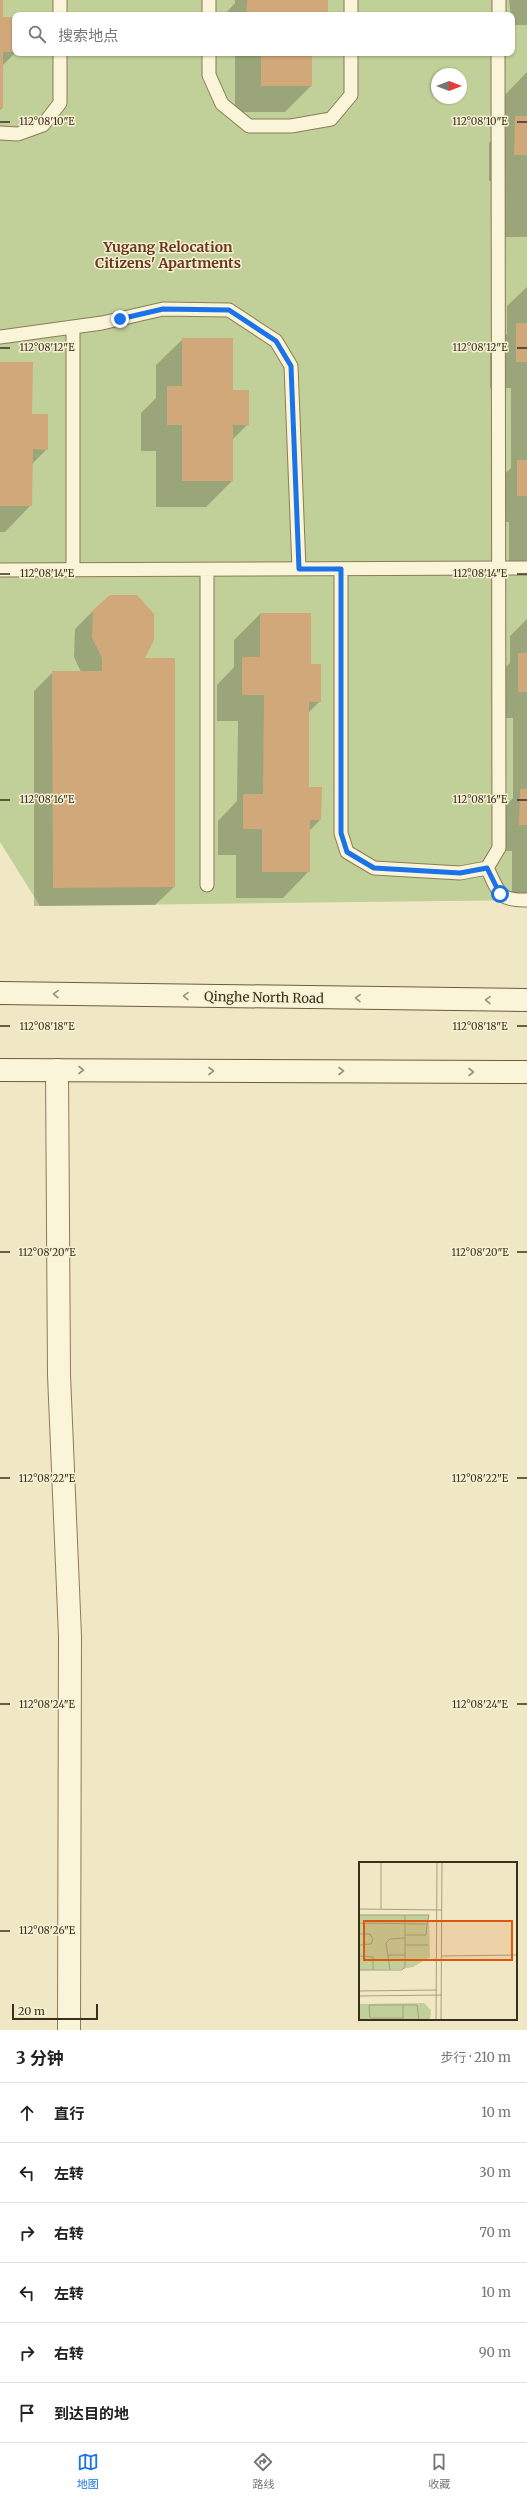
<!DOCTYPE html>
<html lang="zh">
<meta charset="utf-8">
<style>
:root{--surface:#fff;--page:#f2f2f2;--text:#222;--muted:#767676;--line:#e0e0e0;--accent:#1a73e8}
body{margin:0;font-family:Merriweather,"Noto Sans SC",serif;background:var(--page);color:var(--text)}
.compass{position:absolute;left:431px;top:68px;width:36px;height:36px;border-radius:50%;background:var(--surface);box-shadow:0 1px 3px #0004;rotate:90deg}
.scale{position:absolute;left:12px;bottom:10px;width:86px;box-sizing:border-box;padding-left:4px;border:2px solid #3b301e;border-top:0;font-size:11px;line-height:14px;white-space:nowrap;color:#3b301e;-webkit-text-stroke:3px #f7f1d4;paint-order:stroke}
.stop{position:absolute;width:12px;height:12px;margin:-9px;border:3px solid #1a73e8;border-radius:50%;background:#fff}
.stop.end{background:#1a73e8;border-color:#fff;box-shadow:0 1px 4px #0008}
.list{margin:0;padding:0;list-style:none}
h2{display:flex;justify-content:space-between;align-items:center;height:52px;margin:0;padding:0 16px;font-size:17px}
h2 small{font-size:13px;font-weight:400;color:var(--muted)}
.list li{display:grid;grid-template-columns:26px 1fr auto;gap:12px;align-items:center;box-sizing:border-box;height:60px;padding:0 16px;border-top:1px solid var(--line)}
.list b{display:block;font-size:15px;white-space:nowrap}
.list em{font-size:13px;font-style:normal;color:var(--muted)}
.icon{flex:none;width:22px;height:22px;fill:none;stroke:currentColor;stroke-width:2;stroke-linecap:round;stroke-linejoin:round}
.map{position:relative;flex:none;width:527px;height:2030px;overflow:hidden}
.search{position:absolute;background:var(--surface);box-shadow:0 1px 3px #0004;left:12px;right:12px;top:12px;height:44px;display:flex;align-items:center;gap:10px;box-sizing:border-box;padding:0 14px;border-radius:8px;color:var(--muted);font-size:15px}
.sheet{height:412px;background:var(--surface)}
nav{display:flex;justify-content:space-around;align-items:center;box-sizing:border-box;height:56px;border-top:1px solid var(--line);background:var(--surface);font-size:11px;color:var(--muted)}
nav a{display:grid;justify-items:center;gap:2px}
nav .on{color:var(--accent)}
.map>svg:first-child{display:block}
.green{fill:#c1cf98;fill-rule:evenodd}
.shadow{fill:#0003}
.building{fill:#d0a879}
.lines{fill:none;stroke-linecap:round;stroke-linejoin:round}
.lane-casing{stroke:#8c7b5a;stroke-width:15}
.street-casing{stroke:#8c7b5a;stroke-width:24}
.secondary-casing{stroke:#6e5b3d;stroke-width:24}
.lane{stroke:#faf4d8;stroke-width:13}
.street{stroke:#faf4d8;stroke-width:22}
.secondary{stroke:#faf4d8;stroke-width:22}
.oneway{stroke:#9a927b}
.route{stroke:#1a73e8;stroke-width:5}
.ticks{fill:none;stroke:#3b301e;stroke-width:1.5}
.labels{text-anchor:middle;stroke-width:3;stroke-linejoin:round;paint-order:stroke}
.street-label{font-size:13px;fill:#3b301e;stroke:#f7f1d4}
.neighbourhood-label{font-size:14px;font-weight:bold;fill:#6a361c;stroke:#f7f1d4}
.inset-road{fill:none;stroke:#a89e82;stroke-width:1}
.view{fill:#df570d;fill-opacity:0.15;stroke:#df570d;stroke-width:2}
.inset-edge{fill:none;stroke:#3b301e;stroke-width:2}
.ticks-label{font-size:10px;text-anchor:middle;fill:#3b301e;stroke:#f7f1d4;stroke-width:3;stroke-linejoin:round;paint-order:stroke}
</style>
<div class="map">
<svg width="527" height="2030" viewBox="0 0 527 2030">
<rect width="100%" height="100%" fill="#f0e8c4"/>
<path class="green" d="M0,0H527V900L40,906L0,842ZM15,15H512V53H15ZM437,74H461V98H437Z"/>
<path class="shadow" d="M0,0H2V18H15V53L2,66V108L0,110Z
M235,0H327V15H224L235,3Z
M509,0H527V25H512Z
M220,53H311V86L285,112H235V56H220Z
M527,72V237H503V181H489V143L504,129V96Z
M527,287V564H509V522H491V487L511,468V388H490V351L507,334V306Z
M183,339L232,391L248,424L232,440V481L206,507H156V451H141V413L156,398V365Z
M0,363L31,415L47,449L31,465V505L5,532H0Z
M94,610L144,659L174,887L155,905L34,906V691L53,672H81L74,657L75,629Z
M260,614L310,665L320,701L308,713V788L320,820L309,831V871L283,898H236V855H218V821L237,801L238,721H217V685L234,667V640Z
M527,619V894H512V851H493L494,817L513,798V718H492V680L510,663V636Z"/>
<path class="building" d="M0,0H3V17H15V52H3V108H0Z
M247,0H328V15H246Z
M261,53H312V86H261Z
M515,116H527V155H514Z
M516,323H527V362H516Z
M182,338H233V390H249V425H233V481H182V425H167V386H182Z
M0,362H33L32,414H48V450L33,449L32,506H0Z
M517,460H527V496H517Z
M110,595H137L154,614V640L145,658H175V887L53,888L52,671H102V658L92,638L93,610Z
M260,613H311V664H321V702H309V787H322L321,820H310V872H262V829H243V794H263L264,695H242V657H260Z
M518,653H527V692H518Z
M520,789H527V825H519Z"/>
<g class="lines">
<defs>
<path id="lane" d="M60,0V15
M209,15V0
M351,15V0
M499,15V0
M209,53V75L222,104L249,126H291L331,119L351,95V53
M0,133L18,134L43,125L60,103V53
M73,327V570
M0,337L102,323L163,309L229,310L276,341L291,366L299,569
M341,569V833L347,852L374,868L460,873L487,868L499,848L498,53
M0,570L527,568
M207,570V885
M487,868C499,892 498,901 527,900"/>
<path id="street" d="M57,1070L59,1375L70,1636L69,2030"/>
<path id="secondary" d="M0,993L527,1000
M0,1070L527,1072"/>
</defs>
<use href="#lane" class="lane-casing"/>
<use href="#street" class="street-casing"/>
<use href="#secondary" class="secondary-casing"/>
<use href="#lane" class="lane"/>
<use href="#street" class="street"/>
<use href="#secondary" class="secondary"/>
</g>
<defs><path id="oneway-chevron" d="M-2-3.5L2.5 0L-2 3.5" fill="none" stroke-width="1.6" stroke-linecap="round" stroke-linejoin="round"/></defs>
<g class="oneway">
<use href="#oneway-chevron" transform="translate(56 994) rotate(-179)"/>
<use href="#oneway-chevron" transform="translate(186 996) rotate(-179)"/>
<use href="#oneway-chevron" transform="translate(358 998) rotate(-179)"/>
<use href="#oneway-chevron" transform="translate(488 1000) rotate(-179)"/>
<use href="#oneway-chevron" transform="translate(81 1070)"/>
<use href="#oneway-chevron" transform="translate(211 1071)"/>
<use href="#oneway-chevron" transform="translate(341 1071)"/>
<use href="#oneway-chevron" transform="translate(471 1072)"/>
</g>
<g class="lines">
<path class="route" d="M120,319L163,309L229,310L276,341L291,366L299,569H341V833L347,852L374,868L460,873L487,868L500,894"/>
</g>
<path class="ticks" d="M0,122H10M517,122H527M0,348H10M517,348H527M0,574H10M517,574H527M0,800H10M517,800H527M0,1026H10M517,1026H527M0,1252H10M517,1252H527M0,1478H10M517,1478H527M0,1704H10M517,1704H527M0,1931H10"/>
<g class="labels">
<g class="street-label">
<text transform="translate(264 997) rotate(1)" y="5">Qinghe North Road</text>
</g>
<g class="neighbourhood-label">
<text x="168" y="252">Yugang Relocation<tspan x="168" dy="16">Citizens' Apartments</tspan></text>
</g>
</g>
<g transform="translate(359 1862)">
<rect width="158" height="158" fill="#f0e8c4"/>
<path d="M0,53H70L71,95L54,105L44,107L0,108ZM65,141L72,148L71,158H0V142Z" fill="#c1cf98"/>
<path class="inset-road" d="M22,0V47M0,47L83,48M0,53H46V105L43,108H0M46,53H70L68,62M0,61L68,62L67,73H46M0,72H11L14,77L12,82L0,83M46,83H69M29,93H46M0,94L14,95V108M83,94L158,93M31,108L27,81L31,77L46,76M0,129L78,128M0,134L83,133M44,143H10L11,156H44M44,158V143H58L60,158M77,158L78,0M82,158L83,0"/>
<path class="view" d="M5,59H153V98H5Z"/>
<rect width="158" height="158" class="inset-edge"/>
</g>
<g class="ticks-label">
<text x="480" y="125">112°08'10"E</text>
<text x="47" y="125">112°08'10"E</text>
<text x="47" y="351">112°08'12"E</text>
<text x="480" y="351">112°08'12"E</text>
<text x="480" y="577">112°08'14"E</text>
<text x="47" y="577">112°08'14"E</text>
<text x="480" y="803">112°08'16"E</text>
<text x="47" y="803">112°08'16"E</text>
<text x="480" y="1030">112°08'18"E</text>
<text x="47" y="1030">112°08'18"E</text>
<text x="47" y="1256">112°08'20"E</text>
<text x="480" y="1256">112°08'20"E</text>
<text x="480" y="1482">112°08'22"E</text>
<text x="47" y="1482">112°08'22"E</text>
<text x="47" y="1708">112°08'24"E</text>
<text x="480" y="1708">112°08'24"E</text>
<text x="47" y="1934">112°08'26"E</text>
</g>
</svg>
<svg class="compass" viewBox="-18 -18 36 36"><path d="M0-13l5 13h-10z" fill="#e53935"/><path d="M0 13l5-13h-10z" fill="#767676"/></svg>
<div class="scale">20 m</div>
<div class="stop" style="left:500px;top:894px"></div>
<div class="stop end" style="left:120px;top:319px"></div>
<div class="search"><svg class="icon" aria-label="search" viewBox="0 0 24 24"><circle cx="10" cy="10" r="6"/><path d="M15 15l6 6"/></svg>搜索地点</div>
</div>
<section class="sheet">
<h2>3 分钟<small>步行 · 210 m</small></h2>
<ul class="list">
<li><svg class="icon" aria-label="ahead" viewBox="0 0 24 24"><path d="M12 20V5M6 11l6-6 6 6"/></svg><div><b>直行</b></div><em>10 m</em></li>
<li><svg class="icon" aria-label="left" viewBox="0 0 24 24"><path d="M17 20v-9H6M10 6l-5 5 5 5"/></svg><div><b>左转</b></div><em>30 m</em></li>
<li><svg class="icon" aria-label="right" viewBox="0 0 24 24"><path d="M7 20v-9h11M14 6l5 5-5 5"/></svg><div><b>右转</b></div><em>70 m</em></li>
<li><svg class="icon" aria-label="left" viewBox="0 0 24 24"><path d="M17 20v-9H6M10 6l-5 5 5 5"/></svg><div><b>左转</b></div><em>10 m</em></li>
<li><svg class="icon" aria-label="right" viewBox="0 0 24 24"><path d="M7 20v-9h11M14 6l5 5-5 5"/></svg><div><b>右转</b></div><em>90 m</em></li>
<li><svg class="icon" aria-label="arrive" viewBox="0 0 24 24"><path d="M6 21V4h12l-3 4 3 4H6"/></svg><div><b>到达目的地</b></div></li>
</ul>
</section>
<nav>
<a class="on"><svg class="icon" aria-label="map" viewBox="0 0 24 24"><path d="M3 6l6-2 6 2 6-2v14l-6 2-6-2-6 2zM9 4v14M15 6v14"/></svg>地图</a>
<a><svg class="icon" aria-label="directions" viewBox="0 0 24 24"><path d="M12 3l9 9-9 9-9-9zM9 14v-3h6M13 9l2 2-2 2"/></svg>路线</a>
<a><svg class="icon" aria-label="saved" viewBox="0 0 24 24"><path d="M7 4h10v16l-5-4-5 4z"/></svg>收藏</a>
</nav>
